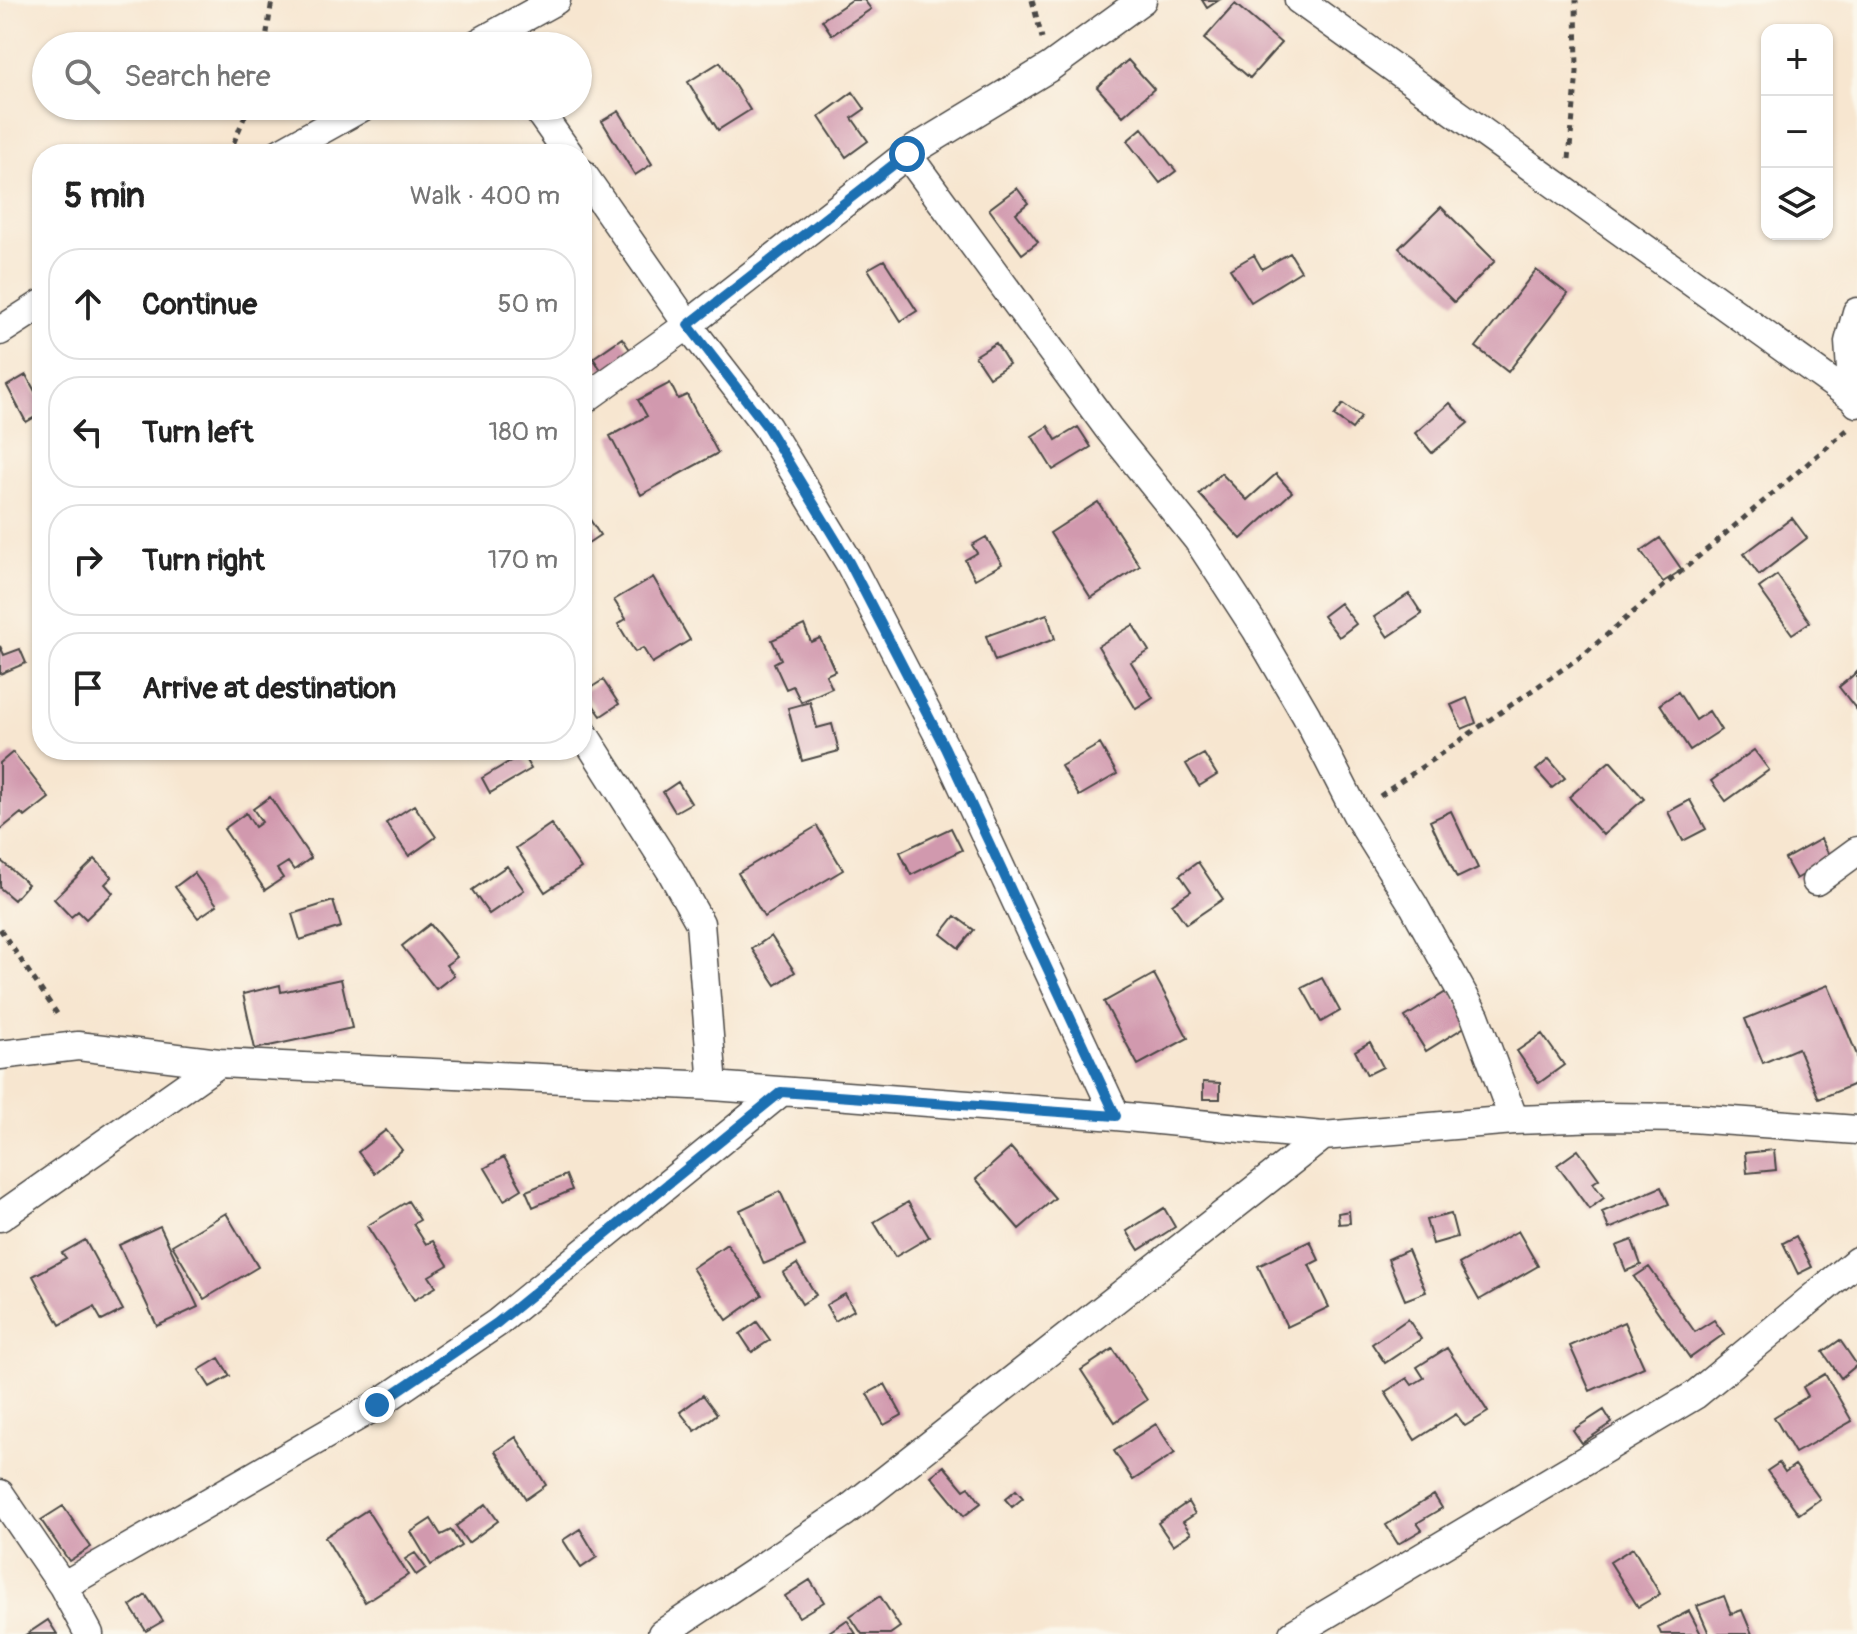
<!DOCTYPE html>
<meta charset="utf-8">
<style>
:root{--surface:#fff;--page:#f6f6f6;--text:#222;--muted:#767676;--line:#e0e0e0}
body{margin:0;font-family:Pangolin,sans-serif;background:var(--page);color:var(--text)}
.controls{position:absolute;right:24px;top:24px;display:grid;overflow:hidden;border-radius:16px;box-shadow:0 2px 6px #0004}
.controls button{width:72px;height:72px;display:grid;place-items:center;padding:0;border:0;border-bottom:2px solid var(--line);background:var(--surface);color:var(--text);font:40px sans-serif}
.stop{position:absolute;width:24px;height:24px;margin:-18px;border:6px solid #1f6fb2;border-radius:50%;background:#fff}
.stop.end{background:#1f6fb2;border-color:#fff;box-shadow:0 2px 8px #0008}
.list{margin:0;padding:0;list-style:none}
h2{display:flex;justify-content:space-between;align-items:center;height:104px;margin:0;padding:0 32px;font-size:34px}
h2 small{font-size:26px;font-weight:400;color:var(--muted)}
.list li{display:grid;grid-template-columns:52px 1fr auto;gap:24px;align-items:center;box-sizing:border-box;height:112px;margin:0 16px 16px;padding:0 16px;border:2px solid var(--line);border-radius:32px}
.list b{display:block;font-size:30px;white-space:nowrap}
.list em{font-size:26px;font-style:normal;color:var(--muted)}
.icon{flex:none;width:44px;height:44px;fill:none;stroke:currentColor;stroke-width:2;stroke-linecap:round;stroke-linejoin:round}
.map{position:relative;flex:none;width:1857px;height:1634px;overflow:hidden}
.search{position:absolute;background:var(--surface);box-shadow:0 2px 6px #0004;left:32px;top:32px;width:560px;height:88px;display:flex;align-items:center;gap:20px;box-sizing:border-box;padding:0 28px;border-radius:44px;color:var(--muted);font-size:30px}
.panel{position:absolute;background:var(--surface);box-shadow:0 2px 6px #0004;left:32px;top:144px;width:560px;height:616px;border-radius:32px}
.map>svg:first-child{display:block}
.building{fill:#d199ae}
.lines{fill:none;stroke-linecap:round;stroke-linejoin:round}
.street-casing{stroke:#4a4744;stroke-width:31}
.path{stroke:#4a4744;stroke-width:5;stroke-dasharray:6 6;stroke-linecap:butt}
.street{stroke:#fff;stroke-width:28}
.route{stroke:#1f6fb2;stroke-width:10}
</style>
<div class="map">
<svg width="1857" height="1634" viewBox="0 0 1857 1634">
<rect width="100%" height="100%" fill="#fbf7ec"/>
<filter id="ink" filterUnits="userSpaceOnUse"><feTurbulence type="fractalNoise" baseFrequency=".0125" numOctaves="2"/><feDisplacementMap in="SourceGraphic" scale="16" xChannelSelector="R" yChannelSelector="G"/><feConvolveMatrix kernelMatrix="1 2 1 2 8 2 1 2 1" color-interpolation-filters="sRGB"/></filter>
<filter id="wash" filterUnits="userSpaceOnUse"><feTurbulence type="fractalNoise" baseFrequency=".006" numOctaves="4" result="noise"/><feDisplacementMap in="SourceGraphic" scale="32" xChannelSelector="R" yChannelSelector="G"/><feGaussianBlur stdDeviation="1.8" result="paint"/><feColorMatrix in="noise" values="0 0 0 0 0 0 0 0 0 0 0 0 0 0 0 0 0 1.4 0 .05"/><feComposite in="paint" operator="in"/></filter>
<g filter="url(#wash)">
<rect width="100%" height="100%" fill="#f7e6d0"/>
<g id="blocks">
<path class="building" d="M852,0H864L871,9L832,35L822,20Z
M1202,0H1219L1207,8Z
M1235,4L1281,43L1250,78L1204,39Z
M1128,60L1154,89L1123,116L1097,87Z
M720,62L750,110L718,130L688,82Z
M853,92L865,109L852,118L868,141L846,157L819,117Z
M619,111L652,164L635,175L602,121Z
M1142,128L1176,171L1160,183L1127,141Z
M1017,188L1028,203L1016,213L1038,242L1022,254L989,209Z
M1441,207L1495,261L1454,302L1399,248Z
M1290,253L1301,271L1251,302L1230,269L1254,255L1262,269Z
M884,260L917,311L901,321L868,269Z
M1536,270L1568,294L1508,372L1476,347Z
M622,338L633,354L604,374L593,358Z
M996,343L1009,364L989,377L975,356Z
M26,375L42,404V413L26,422L7,386Z
M670,383L678,399L687,395L718,453L641,495L610,436L647,416L638,400Z
M1450,403L1468,423L1432,453L1415,433Z
M1343,404L1361,417L1352,429L1334,416Z
M1048,426L1056,440L1078,427L1091,447L1053,470L1032,436Z
M1221,473L1247,500L1276,474L1292,492L1241,539L1199,494Z
M1098,502L1140,566L1091,598L1050,533Z
M585,512L600,535L582,547V515Z
M1792,518L1807,538L1759,575L1744,554Z
M986,537L1002,564L975,579L965,560L977,553L972,545Z
M1660,538L1682,570L1663,582L1641,551Z
M1777,575L1810,622L1792,634L1759,588Z
M653,577L690,640L652,663L643,648L635,652L618,624L626,619L614,600Z
M1409,594L1422,614L1388,637L1374,617Z
M1340,603L1356,624L1339,637L1323,616Z
M1047,614L1055,639L995,661L986,636Z
M804,625L811,642L820,638L835,671L826,675L832,688L801,702L793,686L786,689L774,663L781,659L772,640Z
M1133,625L1149,651L1131,662L1153,698L1136,709L1098,646Z
M0,646L4,655L20,649L26,663L0,674Z
M1857,672V710L1839,687Z
M603,680L619,704L601,716L584,692Z
M1678,692L1696,720L1709,711L1721,730L1690,750L1660,704Z
M1467,698L1476,723L1462,729L1451,705Z
M810,702L817,728L832,724L839,751L802,761L788,708Z
M1100,744L1117,774L1079,796L1061,766Z
M1754,750L1769,770L1726,801L1711,781Z
M13,752L49,798L25,817L21,813L0,830V763Z
M522,754L531,769L490,793L482,778Z
M1204,754L1217,775L1199,786L1186,764Z
M1549,759L1565,778L1552,788L1536,770Z
M1610,761L1644,799L1603,835L1569,797Z
M678,782L691,803L675,812L663,792Z
M270,797L311,858L294,870L288,862L277,869L283,878L265,890L224,829L246,813L255,827L262,822L253,809Z
M1690,800L1706,829L1683,841L1668,812Z
M414,805L436,837L409,856L386,823Z
M1451,811L1478,868L1457,878L1430,821Z
M551,824L581,868L545,892L516,848Z
M817,826L843,870L764,917L738,873Z
M951,828L962,850L911,875L900,852Z
M1821,839L1831,859L1796,879L1785,859Z
M95,859L112,877L105,884L113,893L86,919L78,911L71,917L54,899Z
M0,860L28,884L14,900L0,888Z
M1198,862L1223,899L1186,924L1172,904L1191,891L1180,875Z
M507,866L524,890L489,914L472,890Z
M194,873L217,905L198,918L175,887Z
M333,901L341,927L300,940L292,914Z
M955,916L974,930L959,948L941,934Z
M430,924L457,957L446,965L454,975L436,989L402,946Z
M771,936L795,972L776,985L752,949Z
M1154,974L1188,1038L1138,1065L1104,1002Z
M1322,978L1340,1011L1321,1022L1302,988Z
M341,979L352,1028L255,1049L243,994L280,985L281,992Z
M1828,985L1857,1055V1083L1819,1099L1798,1048L1763,1063L1745,1019Z
M1451,989L1471,1023L1426,1051L1405,1017Z
M1542,1034L1564,1065L1539,1083L1517,1051Z
M1370,1042L1383,1067L1367,1075L1355,1051Z
M1203,1082L1220,1083V1099H1203Z
M386,1130L402,1150L374,1173L358,1152Z
M1011,1148L1055,1198L1019,1229L976,1179Z
M1578,1150L1599,1179L1593,1183L1604,1198L1589,1209L1557,1165Z
M1774,1150L1776,1170L1747,1173L1745,1153Z
M504,1157L522,1189L504,1200L485,1168Z
M566,1175L572,1190L533,1207L526,1191Z
M1661,1187L1669,1204L1609,1229L1602,1212Z
M780,1191L805,1246L764,1264L740,1210Z
M408,1201L420,1220L413,1224L426,1244L433,1241L448,1265L429,1276L436,1287L414,1300L367,1226Z
M908,1202L929,1237L895,1257L874,1222Z
M1164,1208L1175,1227L1139,1250L1127,1231Z
M1349,1211L1350,1223L1339,1224L1338,1213Z
M226,1213L258,1267L204,1299L172,1245Z
M1451,1214L1457,1237L1433,1244L1426,1220Z
M160,1226L198,1307L157,1326L119,1245Z
M1518,1231L1538,1266L1479,1300L1459,1264Z
M1796,1236L1812,1267L1798,1274L1783,1243Z
M85,1240L123,1310L102,1321L94,1307L60,1325L33,1276L66,1258L62,1253Z
M1632,1240L1641,1265L1626,1271L1616,1246Z
M1310,1241L1319,1260L1309,1265L1329,1307L1287,1327L1258,1266Z
M727,1244L762,1295L727,1320L692,1268Z
M1408,1250L1426,1292L1405,1300L1388,1259Z
M797,1264L816,1295L802,1304L783,1273Z
M1649,1267L1695,1332L1714,1320L1724,1334L1690,1358L1634,1277Z
M845,1294L854,1310L835,1321L826,1305Z
M1408,1319L1421,1339L1385,1363L1372,1344Z
M757,1322L770,1340L752,1352L740,1334Z
M1624,1322L1644,1367L1590,1391L1570,1346Z
M1840,1340L1857,1365L1841,1378L1823,1352Z
M1447,1348L1488,1412L1465,1426L1456,1414L1415,1440L1385,1392L1407,1378L1412,1385L1424,1378L1417,1367Z
M1113,1349L1147,1400L1115,1422L1081,1370Z
M219,1358L230,1376L210,1387L199,1370Z
M1825,1374L1852,1421L1795,1453L1774,1417L1808,1396L1803,1387Z
M885,1384L902,1415L884,1425L867,1394Z
M703,1395L717,1414L695,1431L680,1412Z
M1604,1410L1612,1423L1582,1443L1573,1430Z
M1156,1424L1175,1453L1133,1480L1114,1451Z
M516,1437L546,1485L526,1499L495,1451Z
M1779,1463L1785,1472L1795,1465L1820,1499L1799,1514L1767,1471Z
M944,1466L964,1490L969,1487L981,1503L964,1516L931,1476Z
M1016,1490L1023,1498L1012,1507L1005,1499Z
M1434,1495L1442,1508L1417,1523L1422,1530L1398,1544L1386,1525Z
M1188,1502L1195,1514L1183,1522L1191,1533L1173,1545L1158,1523Z
M486,1504L498,1521L468,1543L456,1526Z
M63,1506L91,1547L69,1561L41,1520Z
M367,1510L408,1575L365,1602L325,1537Z
M431,1519L441,1535L451,1530L461,1546L431,1565L411,1532Z
M580,1529L597,1557L581,1568L563,1540Z
M1633,1548L1660,1594L1638,1607L1610,1562Z
M415,1553L426,1568L416,1575L405,1559Z
M810,1580L824,1602L799,1617L785,1596Z
M146,1595L163,1621L146,1631L130,1606Z
M880,1596L900,1627L890,1634H862L850,1616Z
M1724,1596L1731,1614L1742,1610L1752,1634H1709L1697,1606Z
M1689,1611L1701,1634H1661L1658,1627Z
M48,1620L57,1634H27Z
M847,1620L856,1634H826Z"/>
</g>
</g>
<g filter="url(#ink)">
<use href="#blocks" fill-opacity="0" stroke="#4a4744" stroke-width="2"/>
<g class="lines">
<defs>
<path id="street" d="M1299,0L1853,398
M473,46L556,0
M535,106L569,154
M278,154L364,106
M907,154L1108,428L1198,540L1256,629L1306,715L1356,813L1414,906L1475,1016L1514,1120
M582,173L688,325L767,427L849,562L945,748L1116,1116
M1857,312L1849,342L1853,398L1857,403
M0,331L42,304
M582,401L688,325L907,154L1050,67L1142,0
M582,731L671,871L700,923L713,1086
M1816,881L1857,851
M0,1055L78,1046L219,1063L713,1086L1116,1116L1323,1136L1514,1120L1603,1117L1691,1118L1857,1130
M0,1217L219,1063
M0,1494L63,1586L89,1634
M63,1586L377,1405L497,1323L781,1092
M662,1634L845,1512L1323,1136
M1293,1634L1695,1395L1857,1261"/>
</defs>
<use href="#street" class="street-casing"/>
<path class="path" d="M1032,0L1042,38
M265,46L272,0
M229,154L249,106
M1569,159L1577,72L1576,0
M1380,796L1583,655L1847,430
M0,929L60,1018"/>
<use href="#street" class="street"/>
</g>
</g>
<g class="lines" filter="url(#ink)">
<path class="route" d="M377,1405L497,1323L781,1092L1116,1116L945,748L849,562L767,427L688,325L907,154"/>
</g>
</svg>
<div class="controls">
<button>+</button>
<button>−</button>
<button><svg class="icon" aria-label="layers" viewBox="0 0 24 24"><path d="M12 4l9 5-9 5-9-5zM3 14l9 5 9-5"/></svg></button>
</div>
<div class="stop" style="left:907px;top:154px"></div>
<div class="stop end" style="left:377px;top:1405px"></div>
<div class="search"><svg class="icon" aria-label="search" viewBox="0 0 24 24"><circle cx="10" cy="10" r="6"/><path d="M15 15l6 6"/></svg>Search here</div>
<section class="panel">
<h2>5 min<small>Walk · 400 m</small></h2>
<ul class="list">
<li><svg class="icon" aria-label="ahead" viewBox="0 0 24 24"><path d="M12 20V5M6 11l6-6 6 6"/></svg><div><b>Continue</b></div><em>50 m</em></li>
<li><svg class="icon" aria-label="left" viewBox="0 0 24 24"><path d="M17 20v-9H6M10 6l-5 5 5 5"/></svg><div><b>Turn left</b></div><em>180 m</em></li>
<li><svg class="icon" aria-label="right" viewBox="0 0 24 24"><path d="M7 20v-9h11M14 6l5 5-5 5"/></svg><div><b>Turn right</b></div><em>170 m</em></li>
<li><svg class="icon" aria-label="arrive" viewBox="0 0 24 24"><path d="M6 21V4h12l-3 4 3 4H6"/></svg><div><b>Arrive at destination</b></div></li>
</ul>
</section>
</div>
